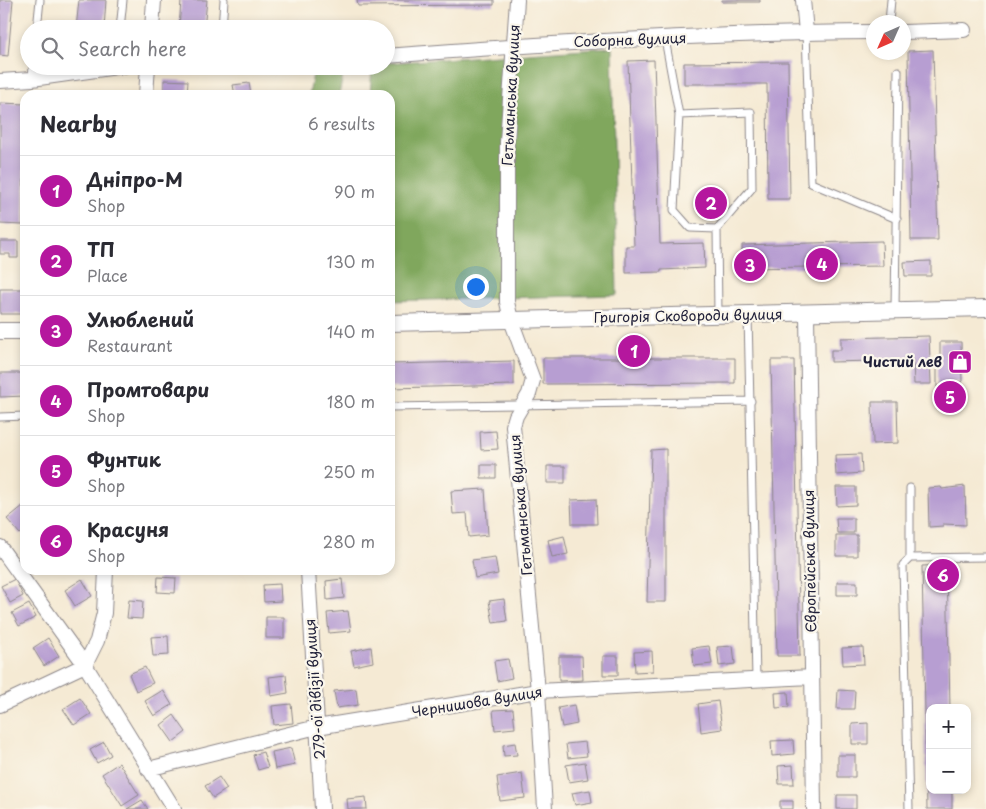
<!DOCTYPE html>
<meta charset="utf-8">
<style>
:root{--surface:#fff;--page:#f7f7f7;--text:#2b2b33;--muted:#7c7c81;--line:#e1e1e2;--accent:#b5179e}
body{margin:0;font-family:"Playpen Sans",sans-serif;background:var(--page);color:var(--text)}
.controls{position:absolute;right:15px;bottom:15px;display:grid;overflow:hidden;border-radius:10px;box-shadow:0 2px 8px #0003}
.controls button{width:45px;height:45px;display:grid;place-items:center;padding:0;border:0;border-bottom:1px solid var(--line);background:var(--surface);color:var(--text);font:25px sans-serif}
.compass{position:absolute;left:866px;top:15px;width:45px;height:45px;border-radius:50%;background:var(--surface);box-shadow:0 2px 8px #0003;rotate:225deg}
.you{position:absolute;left:475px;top:286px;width:18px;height:18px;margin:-12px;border:4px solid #fff;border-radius:50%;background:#1a73e8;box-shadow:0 0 0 8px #1a73e833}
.badge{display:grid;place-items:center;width:32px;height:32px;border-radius:50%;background:var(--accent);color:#fff;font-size:16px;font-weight:700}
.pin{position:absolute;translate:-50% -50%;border:2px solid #fff;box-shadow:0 1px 5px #0006}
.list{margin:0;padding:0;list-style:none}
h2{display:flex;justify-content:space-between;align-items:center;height:65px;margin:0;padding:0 20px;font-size:21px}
h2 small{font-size:16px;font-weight:400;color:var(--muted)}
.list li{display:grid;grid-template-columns:32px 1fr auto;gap:15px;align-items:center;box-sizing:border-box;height:70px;padding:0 20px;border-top:1px solid var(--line)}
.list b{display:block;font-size:19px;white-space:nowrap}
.list p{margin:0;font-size:16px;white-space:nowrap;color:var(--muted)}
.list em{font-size:16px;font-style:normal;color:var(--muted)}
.icon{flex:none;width:28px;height:28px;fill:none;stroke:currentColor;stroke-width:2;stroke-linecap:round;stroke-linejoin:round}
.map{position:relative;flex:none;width:986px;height:809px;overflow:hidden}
.search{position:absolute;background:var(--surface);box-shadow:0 2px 8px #0003;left:20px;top:20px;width:375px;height:55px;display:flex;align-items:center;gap:12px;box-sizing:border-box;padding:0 18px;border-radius:28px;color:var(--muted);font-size:19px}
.panel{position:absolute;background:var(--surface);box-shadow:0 2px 8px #0003;left:20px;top:90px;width:375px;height:485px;border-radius:15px}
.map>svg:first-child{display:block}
.forest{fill:#80a75d;stroke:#51644c}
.building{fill:#b79ed2}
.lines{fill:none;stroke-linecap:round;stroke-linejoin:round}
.service-casing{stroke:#8c8688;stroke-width:9}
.minor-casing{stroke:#8c8688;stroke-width:16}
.tertiary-casing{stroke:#8c8688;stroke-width:18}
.service{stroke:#fff;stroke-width:7}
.minor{stroke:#fff;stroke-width:14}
.tertiary{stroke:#fff;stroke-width:16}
.labels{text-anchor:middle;stroke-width:4.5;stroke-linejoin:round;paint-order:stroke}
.street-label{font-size:14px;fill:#22223b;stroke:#fbf7ec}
.poi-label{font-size:14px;font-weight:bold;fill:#22223b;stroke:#fbf7ec;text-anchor:end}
</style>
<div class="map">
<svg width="986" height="809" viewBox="0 0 986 809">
<rect width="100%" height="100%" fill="#fbf7ec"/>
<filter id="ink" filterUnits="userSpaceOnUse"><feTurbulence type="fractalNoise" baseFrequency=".02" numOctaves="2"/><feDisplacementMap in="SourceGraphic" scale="10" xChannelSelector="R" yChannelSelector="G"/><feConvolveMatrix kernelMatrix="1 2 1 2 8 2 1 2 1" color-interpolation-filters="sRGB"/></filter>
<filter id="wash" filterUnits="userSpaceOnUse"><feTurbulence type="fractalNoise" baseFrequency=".0096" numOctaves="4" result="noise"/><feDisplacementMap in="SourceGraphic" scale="20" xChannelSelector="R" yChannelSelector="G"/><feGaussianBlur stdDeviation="1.12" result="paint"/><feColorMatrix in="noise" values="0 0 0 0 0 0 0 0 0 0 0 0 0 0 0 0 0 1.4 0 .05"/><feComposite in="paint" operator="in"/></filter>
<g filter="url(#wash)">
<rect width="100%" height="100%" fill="#f5ead4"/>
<path class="forest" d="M612,47L617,295L390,301V95H370L372,66H386V63Z
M314,69L343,75L339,95H309Z"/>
<g id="blocks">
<path class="building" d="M0,0H13L8,56L0,55Z
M79,0H106L104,29H76Z
M181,0H207L204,29H179Z
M357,0H494V5L358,6Z
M722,0H760V2H722Z
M933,50L938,240H911L908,51Z
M654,60L660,244L704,243L705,268L661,270V272L626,273V246H634L628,61Z
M788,62L790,199H768L767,84H684V63Z
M164,80L188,81L187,95H164Z
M249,83L251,95H235L233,85Z
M0,103L25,104L23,225L0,224Z
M705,194H717V213H705Z
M0,241H18V258H10V254H0Z
M882,241L883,266L743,268L742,245Z
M931,261V276H905L904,262Z
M0,289H25V314H0Z
M929,336L931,384H914L913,360L831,362V350H841V338Z
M940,342H961L962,382H953V399H937V362H940Z
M543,358H735V383L543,384Z
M771,360H794L800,656H777Z
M514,361V385L390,388V364Z
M0,373H25V396L0,397Z
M872,402H897L898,443L873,444Z
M496,431L498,449L481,450L480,432Z
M666,449V602H647L651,450Z
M861,454L862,473L836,475L835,455Z
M481,465H496V478H481Z
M547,466H565V483H547Z
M965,486L966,525L943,524V526L929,527L928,488L941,487L942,489Z
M836,487H856V505L837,506Z
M485,489L488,535L469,537L467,513L453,514L451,491Z
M596,499L597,524H572L571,500Z
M23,506L25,509V530L20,534L7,519Z
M836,518H854V533H837Z
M836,535H857V556H836Z
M564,536L568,554L552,557L548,540Z
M495,557L498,574L475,578L472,560Z
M947,565L950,708H930V790H952V809H927L922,566Z
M158,577L176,578L175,593L157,592Z
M15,579L23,596L10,603L1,586Z
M82,579L92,596L75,606L65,590Z
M342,579L344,598L327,600L326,581Z
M837,582H857V595H837Z
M280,584L281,601L264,602L263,585Z
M504,599L507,621L493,623L489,601Z
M129,600L143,601L142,619L127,618Z
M29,604L36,617L19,626L12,613Z
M348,611L351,631L329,633L327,613Z
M266,617H284V638H266Z
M168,636L169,655L153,656L151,637Z
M48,638L59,656L44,666L33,648Z
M709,646L712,664L694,666L692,648Z
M733,646L735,664L719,666L717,647Z
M371,647L373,662L354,666L351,651Z
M863,647L864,664L843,665L842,648Z
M652,651L653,671L635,672L634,652Z
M559,656H582L583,680L559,681Z
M603,656H618V675H603Z
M508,659L512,678L497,681L494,661Z
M145,667L153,683L136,691L129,674Z
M286,675L288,693L271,696L269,677Z
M356,689L358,705L337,708L334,691Z
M163,690L172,705L154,716L145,701Z
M838,690L855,691L854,709H837Z
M788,692L789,707L776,708L775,693Z
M80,698L91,714L74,725L63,709Z
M718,701L722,729L701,732L698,704Z
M291,704L293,723L274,725L272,706Z
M574,705L577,724L562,727L558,708Z
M513,709L515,728L495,730L493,710Z
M174,715L186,732L173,742L161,725Z
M868,723V744H852V724Z
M793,740L794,754L772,756L771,741Z
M104,742L111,755L97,763L90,750Z
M585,742L587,756L568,758L566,744Z
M515,743L517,755L504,756L503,745Z
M291,748L295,765L275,769L272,752Z
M263,752L268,767L258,770L253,755Z
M838,755H855V777H838Z
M585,762L588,779L569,782L566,765Z
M119,763L139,795L122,806L102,774Z
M793,765L794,784H779L778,766Z
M522,773L525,798L500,801L497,777Z
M219,777L227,789L213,798L205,786Z
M590,790L592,802L575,805L572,793Z
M837,795H856V809H837Z
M366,797L367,809H348L347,799Z
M142,800L148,809H127Z
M780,801H793V809H780Z"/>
</g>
</g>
<g filter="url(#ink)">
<use href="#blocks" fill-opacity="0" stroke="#8c8688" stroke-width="1"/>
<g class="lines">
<defs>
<path id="service" d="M889,22L891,0
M37,29L40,0
M120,29L123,0
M222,29L224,0
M806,32L811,183L897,219
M665,39L679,115L751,112L752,188L717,229L718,315
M32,79L33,66
M679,115L674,210L690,228L717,229
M895,310L898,71
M748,315L756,679
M390,407L751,401
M0,417L25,416
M910,558L986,557
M909,809L903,565L910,558V488"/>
<path id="minor" d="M517,0L507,142V302L511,320L533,380L529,394L516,416L513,426L538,691L545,809
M803,0L806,32
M152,29L154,0
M904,32L964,30
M386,56C548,43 711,33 874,32
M0,81L32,79L124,66
M146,95L148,66
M807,313L814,809
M0,547L85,665L174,809
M308,570L322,809
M0,705L85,665L97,641L104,613L106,570
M148,769L317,727L538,691L811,677"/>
<path id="tertiary" d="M390,323L986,308
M0,331H25"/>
</defs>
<use href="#service" class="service-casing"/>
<use href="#minor" class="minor-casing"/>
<use href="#tertiary" class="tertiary-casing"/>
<use href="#service" class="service"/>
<use href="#minor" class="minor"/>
<use href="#tertiary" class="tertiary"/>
</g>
</g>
<defs>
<symbol id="shop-square" viewBox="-11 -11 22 22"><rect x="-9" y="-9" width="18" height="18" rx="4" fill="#b5179e" stroke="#fbf7ec"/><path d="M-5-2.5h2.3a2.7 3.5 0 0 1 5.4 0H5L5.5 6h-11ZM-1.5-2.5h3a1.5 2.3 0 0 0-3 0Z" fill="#fff"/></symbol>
</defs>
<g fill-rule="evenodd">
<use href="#shop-square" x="946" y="348" width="28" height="28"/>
</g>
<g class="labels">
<g class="street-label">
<text transform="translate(630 40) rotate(-2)" y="5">Соборна вулиця</text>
<text transform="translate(511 95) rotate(-87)" y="5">Гетьманська вулиця</text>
<text transform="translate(688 316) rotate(-1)" y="5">Григорія Сковороди вулиця</text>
<text transform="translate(521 505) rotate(-95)" y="5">Гетьманська вулиця</text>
<text transform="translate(810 561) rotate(-91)" y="5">Європейська вулиця</text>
<text transform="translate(315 689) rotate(-94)" y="5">279-ої дівізії вулиця</text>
<text transform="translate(477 702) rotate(-9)" y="5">Чернишова вулиця</text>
</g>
<g class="poi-label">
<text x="942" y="367">Чистий лев</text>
</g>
</g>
</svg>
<div class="controls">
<button>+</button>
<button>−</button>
</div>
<svg class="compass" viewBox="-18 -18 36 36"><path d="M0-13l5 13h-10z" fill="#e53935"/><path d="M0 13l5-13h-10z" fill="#7c7c81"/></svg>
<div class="you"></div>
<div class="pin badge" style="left:634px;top:351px">1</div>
<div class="pin badge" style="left:711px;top:203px">2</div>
<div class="pin badge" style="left:750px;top:265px">3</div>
<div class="pin badge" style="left:822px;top:264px">4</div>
<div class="pin badge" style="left:950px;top:397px">5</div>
<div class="pin badge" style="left:943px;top:575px">6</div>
<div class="search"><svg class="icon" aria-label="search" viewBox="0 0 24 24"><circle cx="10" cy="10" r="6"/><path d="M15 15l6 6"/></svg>Search here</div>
<section class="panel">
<h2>Nearby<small>6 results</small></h2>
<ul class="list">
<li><span class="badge">1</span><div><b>Днiпро-М</b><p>Shop</p></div><em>90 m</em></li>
<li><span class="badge">2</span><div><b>ТП</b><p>Place</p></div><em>130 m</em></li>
<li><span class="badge">3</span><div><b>Улюблений</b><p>Restaurant</p></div><em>140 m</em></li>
<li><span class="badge">4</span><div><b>Промтовари</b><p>Shop</p></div><em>180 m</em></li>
<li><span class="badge">5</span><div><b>Фунтик</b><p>Shop</p></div><em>250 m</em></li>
<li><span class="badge">6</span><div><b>Красуня</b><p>Shop</p></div><em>280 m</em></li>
</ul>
</section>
</div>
